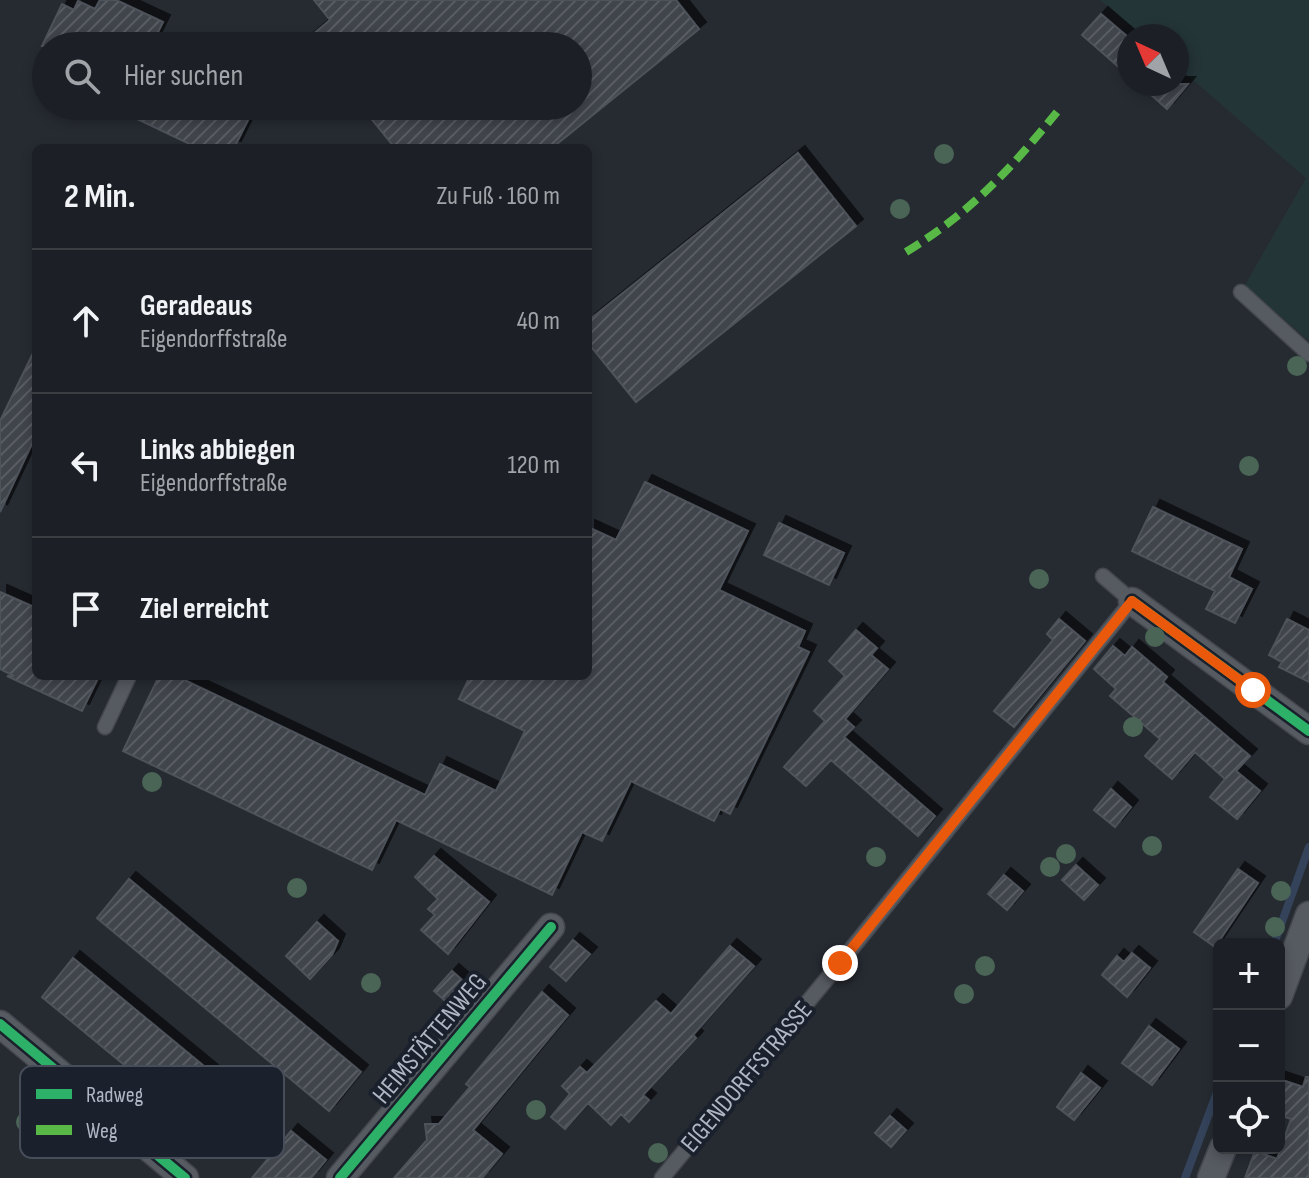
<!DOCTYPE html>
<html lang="de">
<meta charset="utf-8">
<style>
:root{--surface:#1c2026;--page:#292d32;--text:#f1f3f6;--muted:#a0a3a7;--line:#3a3e43}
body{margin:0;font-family:"Sofia Sans Condensed",sans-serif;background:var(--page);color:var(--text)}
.controls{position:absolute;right:24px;bottom:24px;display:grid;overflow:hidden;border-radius:12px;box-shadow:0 4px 12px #0003}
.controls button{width:72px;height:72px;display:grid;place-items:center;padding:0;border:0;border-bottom:2px solid var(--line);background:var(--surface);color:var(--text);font:40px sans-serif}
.compass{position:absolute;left:1117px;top:24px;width:72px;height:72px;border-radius:50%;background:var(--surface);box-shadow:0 4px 12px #0003;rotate:316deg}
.stop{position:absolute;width:24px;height:24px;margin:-18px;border:6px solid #ea580c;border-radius:50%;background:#fff}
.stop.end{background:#ea580c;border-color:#fff;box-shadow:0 2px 8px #0008}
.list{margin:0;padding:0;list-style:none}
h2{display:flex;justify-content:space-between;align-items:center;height:104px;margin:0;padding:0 32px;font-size:34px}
h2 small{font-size:26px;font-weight:400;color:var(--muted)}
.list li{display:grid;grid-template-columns:52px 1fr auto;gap:24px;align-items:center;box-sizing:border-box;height:144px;padding:0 32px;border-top:2px solid var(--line)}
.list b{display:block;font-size:30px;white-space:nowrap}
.list p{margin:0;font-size:26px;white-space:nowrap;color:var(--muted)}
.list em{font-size:26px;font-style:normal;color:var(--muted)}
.icon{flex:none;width:44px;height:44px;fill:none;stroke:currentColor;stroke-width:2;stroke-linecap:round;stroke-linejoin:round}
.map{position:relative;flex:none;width:1309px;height:1178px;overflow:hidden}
.search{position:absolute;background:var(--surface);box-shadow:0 4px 12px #0003;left:32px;top:32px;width:560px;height:88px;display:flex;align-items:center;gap:20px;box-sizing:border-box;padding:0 28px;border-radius:44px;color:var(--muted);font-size:30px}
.panel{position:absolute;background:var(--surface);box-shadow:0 4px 12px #0003;left:32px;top:144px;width:560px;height:536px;border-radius:12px}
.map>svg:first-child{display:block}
.green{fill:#243538}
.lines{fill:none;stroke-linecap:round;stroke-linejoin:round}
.stream{stroke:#34435a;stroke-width:8}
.building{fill:url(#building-hatch);stroke:#4e525a;stroke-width:2;filter:url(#shadow)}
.service-casing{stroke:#44474d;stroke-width:17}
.minor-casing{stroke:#44474d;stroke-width:29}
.service{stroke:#565a61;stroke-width:14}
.minor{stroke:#565a61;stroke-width:26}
.quiet{stroke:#58b947;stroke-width:8;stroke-dasharray:16 8;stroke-linecap:butt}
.cycleway-casing{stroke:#1a212c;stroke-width:15}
.cycleway{stroke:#2db169;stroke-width:10}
.tree{fill:#4a6556}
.route{stroke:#ea580c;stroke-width:10}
.labels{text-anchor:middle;stroke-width:8;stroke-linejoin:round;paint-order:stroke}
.street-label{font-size:26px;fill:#afb7c4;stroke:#1a212c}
.key{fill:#1a212c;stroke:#474e5a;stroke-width:2}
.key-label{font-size:22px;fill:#afb7c4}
</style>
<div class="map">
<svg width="1309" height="1178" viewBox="0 0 1309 1178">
<defs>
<pattern id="building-hatch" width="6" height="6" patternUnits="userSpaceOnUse" patternTransform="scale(2)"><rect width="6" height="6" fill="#40444b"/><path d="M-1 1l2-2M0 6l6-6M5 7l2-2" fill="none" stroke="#595d63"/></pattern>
<filter id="shadow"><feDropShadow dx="7" dy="-7" stdDeviation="0" flood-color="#0009"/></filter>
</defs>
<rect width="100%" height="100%" fill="#262b32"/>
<path class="green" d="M1100,0H1309V341L1245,285L1306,178L1177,66V36H1142Z"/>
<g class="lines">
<path class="stream" d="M1274,944L1309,847
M1185,1178L1219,1087"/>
</g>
<path class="building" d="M100,0H116L163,22L151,46H42L62,4L74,10L78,1L95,9Z
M314,0H676L699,29L552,148H395L361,106H578V46H299L330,20Z
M1101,14L1129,38V76L1082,35Z
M1139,84H1188L1167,109Z
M110,106H255L234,148H198Z
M798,153L856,226L636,402L588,343V321Z
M36,347V435L0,512V421Z
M645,482L748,531L719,590L805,631L798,647L809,652L730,814L720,809L714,821L631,781L602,841L582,832L552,895L396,820L372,870L123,751L159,676H176L425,795L440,764L496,791L525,731L459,699L470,676H588V527L616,540Z
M1153,507L1242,549L1229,577L1252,589L1235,623L1206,609L1215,591L1132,551Z
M779,523L844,553L829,585L764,555Z
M0,592L36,608V676H99L82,711L7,676H14L0,669Z
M1059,619L1085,641L1014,727L994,711L1053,640L1047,634Z
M1287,619L1309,630V682L1279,667L1282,662L1269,655Z
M856,630L877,648L871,655L888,669L845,719L854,727L844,737L935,816L918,836L831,760L806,786L784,767L825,721L814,711L845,676L829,661Z
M1113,646L1125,656L1132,647L1167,677L1163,682L1250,756L1236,771L1260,791L1237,819L1210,797L1225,779L1195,752L1172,779L1145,756L1160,739L1110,696L1116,689L1094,669Z
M1111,789L1131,807L1115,827L1094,810Z
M434,856L489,902L448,954L421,930L435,915L428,909L438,899L415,877Z
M1076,865L1098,885L1084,900L1062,880Z
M1238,869L1258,883L1215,947L1194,932Z
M1004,875L1023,891L1007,910L988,894Z
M129,879L361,1072L329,1111L97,918Z
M317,922L338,941L332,955L310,979L286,956Z
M573,940L590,954L566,981L550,967Z
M730,946L754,966L693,1035L696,1038L643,1095L649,1100L629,1122L621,1114L611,1125L588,1103L565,1129L551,1117L570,1094L562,1086L580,1067L587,1073L656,1001L671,1014Z
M1132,953L1150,968L1127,997L1102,975L1117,956L1124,962Z
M73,958L211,1072L179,1110L42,997Z
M452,971L470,987L452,1007L434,991Z
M542,992L568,1015L473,1130L502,1154L482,1178H394L427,1140L425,1124H439L470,1087L466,1084Z
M1149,1026L1179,1049L1152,1085L1122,1063Z
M1081,1073L1100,1088L1074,1120L1057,1107Z
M1306,1077H1309V1178H1245L1255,1151L1277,1159L1291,1119L1279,1115V1079L1303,1087Z
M890,1116L906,1130L891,1147L875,1133Z
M291,1131L326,1160L311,1178H252Z"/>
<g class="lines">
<defs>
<path id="service" d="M1241,292L1309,354
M105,727L129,676
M662,1178L840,963L1132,601L1103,576"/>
<path id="minor" d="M1132,601L1309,731
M1279,996L1309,915
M0,1024L185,1178
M340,1178L551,927
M1211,1178L1223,1148"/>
</defs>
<use href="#service" class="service-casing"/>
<use href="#minor" class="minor-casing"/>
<use href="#service" class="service"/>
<use href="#minor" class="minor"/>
<path class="quiet" d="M906,252C971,212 1009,171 1057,112"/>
<defs>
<path id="cycleway" d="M1132,601L1309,731
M0,1024L185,1178
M340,1178L551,927"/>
</defs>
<use href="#cycleway" class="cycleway-casing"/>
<use href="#cycleway" class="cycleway"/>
</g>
<g class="tree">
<circle cx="944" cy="154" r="10"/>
<circle cx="900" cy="209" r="10"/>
<circle cx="1297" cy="366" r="10"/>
<circle cx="1249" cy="466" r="10"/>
<circle cx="1039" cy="579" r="10"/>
<circle cx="1155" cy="637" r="10"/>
<circle cx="1133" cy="727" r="10"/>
<circle cx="152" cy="782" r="10"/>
<circle cx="1152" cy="846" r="10"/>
<circle cx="1066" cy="854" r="10"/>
<circle cx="876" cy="857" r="10"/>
<circle cx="1050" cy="867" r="10"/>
<circle cx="297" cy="888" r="10"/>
<circle cx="1281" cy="891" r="10"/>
<circle cx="1275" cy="927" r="10"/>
<circle cx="985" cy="966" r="10"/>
<circle cx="371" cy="983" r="10"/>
<circle cx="964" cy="994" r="10"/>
<circle cx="536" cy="1110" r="10"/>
<circle cx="26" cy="1122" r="10"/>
<circle cx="658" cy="1153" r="10"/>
</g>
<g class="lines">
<path class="route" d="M840,963L1132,601L1253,690"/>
</g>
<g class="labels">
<g class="street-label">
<text transform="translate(429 1038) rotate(-50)" y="9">HEIMSTÄTTENWEG</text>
<text transform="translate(746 1076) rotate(-50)" y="9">EIGENDORFFSTRASSE</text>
</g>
</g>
<rect x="20" y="1066" width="264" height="92" rx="12" class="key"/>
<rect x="36" y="1089" width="36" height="10" fill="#2db169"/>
<rect x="36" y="1125" width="36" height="10" fill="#58b947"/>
<g class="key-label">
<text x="86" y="1102">Radweg</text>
<text x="86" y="1138">Weg</text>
</g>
</svg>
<div class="controls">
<button>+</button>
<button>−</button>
<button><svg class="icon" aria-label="locate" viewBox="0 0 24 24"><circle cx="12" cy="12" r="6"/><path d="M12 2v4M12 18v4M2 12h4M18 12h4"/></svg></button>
</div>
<svg class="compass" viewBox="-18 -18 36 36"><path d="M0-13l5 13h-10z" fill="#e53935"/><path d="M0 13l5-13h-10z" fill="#a0a3a7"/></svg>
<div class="stop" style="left:1253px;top:690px"></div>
<div class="stop end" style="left:840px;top:963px"></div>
<div class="search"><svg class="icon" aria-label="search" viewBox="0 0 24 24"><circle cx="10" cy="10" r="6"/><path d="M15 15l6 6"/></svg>Hier suchen</div>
<section class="panel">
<h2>2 Min.<small>Zu Fuß · 160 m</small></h2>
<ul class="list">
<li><svg class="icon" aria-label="ahead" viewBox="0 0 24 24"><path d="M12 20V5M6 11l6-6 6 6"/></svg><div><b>Geradeaus</b><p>Eigendorffstraße</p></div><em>40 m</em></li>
<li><svg class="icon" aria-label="left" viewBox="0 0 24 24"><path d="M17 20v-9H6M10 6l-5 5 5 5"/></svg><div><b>Links abbiegen</b><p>Eigendorffstraße</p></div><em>120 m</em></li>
<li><svg class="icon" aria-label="arrive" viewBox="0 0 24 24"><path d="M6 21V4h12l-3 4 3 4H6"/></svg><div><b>Ziel erreicht</b></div></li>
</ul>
</section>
</div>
